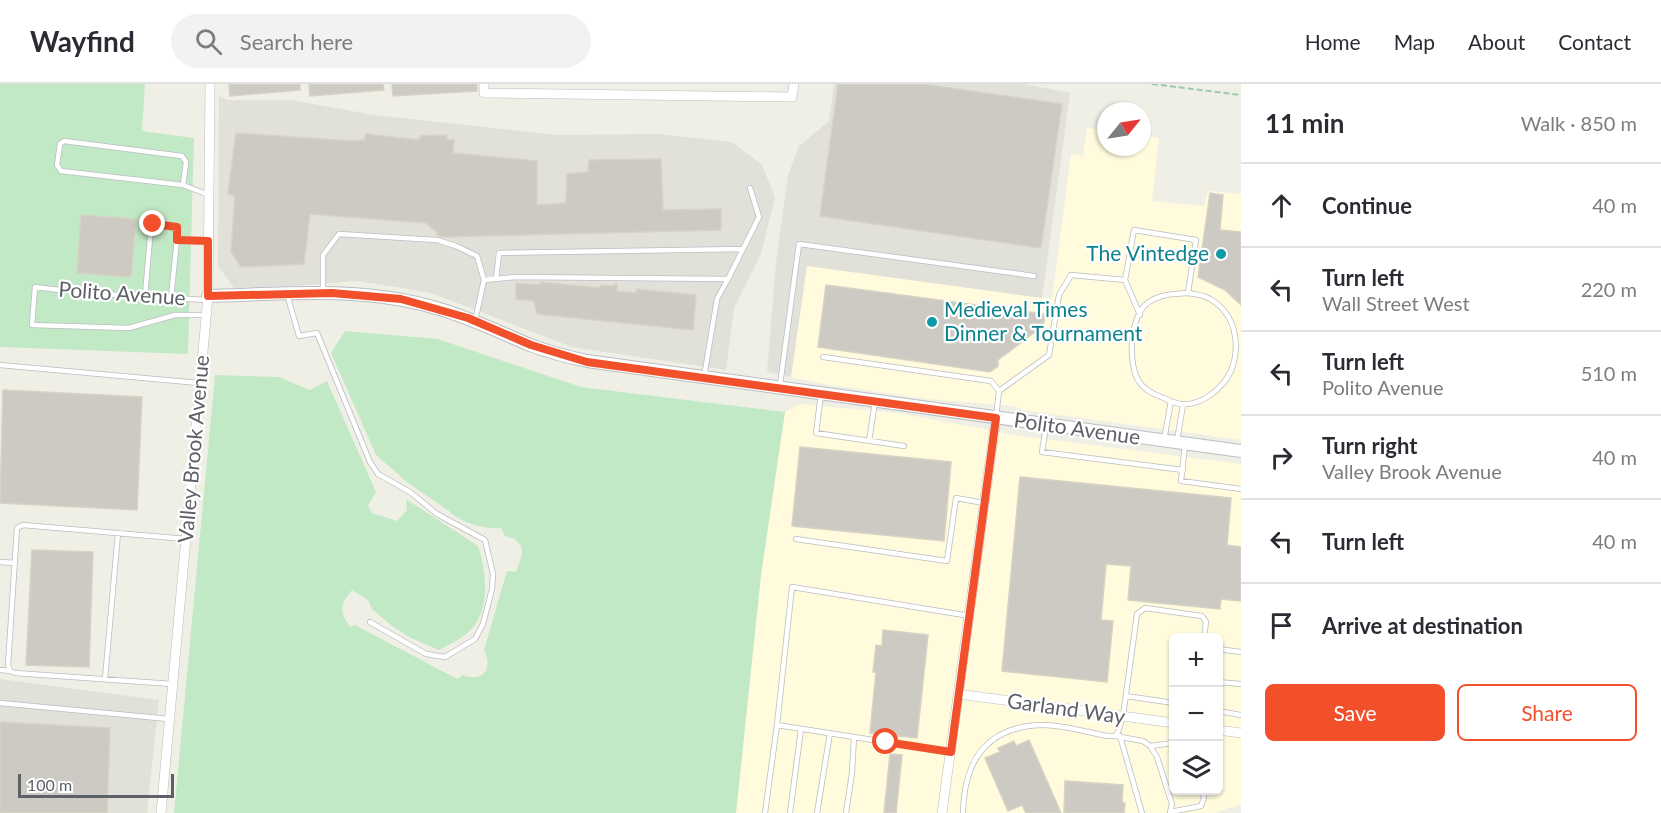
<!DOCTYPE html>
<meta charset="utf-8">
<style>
:root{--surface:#fff;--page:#f2f2f3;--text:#2b2b33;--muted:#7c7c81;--line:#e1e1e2;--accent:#f2502b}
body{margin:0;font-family:Lato,sans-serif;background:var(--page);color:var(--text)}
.controls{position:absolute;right:18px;bottom:18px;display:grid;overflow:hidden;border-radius:9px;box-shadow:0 2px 4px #0004}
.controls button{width:54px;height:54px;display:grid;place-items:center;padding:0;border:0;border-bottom:2px solid var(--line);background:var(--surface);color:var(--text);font:30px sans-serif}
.compass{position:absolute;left:1097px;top:18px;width:54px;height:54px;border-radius:50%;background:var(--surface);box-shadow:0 2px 4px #0004;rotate:60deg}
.scale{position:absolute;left:18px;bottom:15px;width:156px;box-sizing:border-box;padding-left:6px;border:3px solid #5d6167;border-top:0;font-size:16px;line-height:21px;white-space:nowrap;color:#5d6167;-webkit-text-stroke:4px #fff;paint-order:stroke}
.stop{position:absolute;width:18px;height:18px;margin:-14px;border:4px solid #f2502b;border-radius:50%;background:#fff}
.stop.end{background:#f2502b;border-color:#fff;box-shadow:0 2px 6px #0008}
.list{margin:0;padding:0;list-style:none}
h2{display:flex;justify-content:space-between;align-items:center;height:78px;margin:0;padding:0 24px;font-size:26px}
h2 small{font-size:20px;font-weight:400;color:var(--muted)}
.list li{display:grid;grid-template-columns:39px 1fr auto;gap:18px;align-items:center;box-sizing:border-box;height:84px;padding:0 24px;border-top:2px solid var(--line)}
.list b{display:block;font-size:22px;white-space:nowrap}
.list p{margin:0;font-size:20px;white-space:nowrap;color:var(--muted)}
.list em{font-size:20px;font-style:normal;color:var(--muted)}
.actions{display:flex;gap:12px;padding:18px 24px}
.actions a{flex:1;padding:14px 0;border:2px solid var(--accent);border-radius:9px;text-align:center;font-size:21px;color:var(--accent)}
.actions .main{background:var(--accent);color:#fff}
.icon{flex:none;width:33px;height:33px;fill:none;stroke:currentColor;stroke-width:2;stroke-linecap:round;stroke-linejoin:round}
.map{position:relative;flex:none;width:1241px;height:729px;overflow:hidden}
header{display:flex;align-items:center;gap:36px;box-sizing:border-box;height:84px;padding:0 30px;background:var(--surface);border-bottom:2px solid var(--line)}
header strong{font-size:28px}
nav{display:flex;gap:33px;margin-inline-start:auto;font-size:21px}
.search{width:420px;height:54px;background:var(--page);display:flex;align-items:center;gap:15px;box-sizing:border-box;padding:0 21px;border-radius:33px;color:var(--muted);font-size:22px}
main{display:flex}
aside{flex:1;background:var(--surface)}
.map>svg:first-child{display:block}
.commercial{fill:#fffbdc;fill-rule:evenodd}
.industrial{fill:#e1e1da}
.green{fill:#c2e9c6}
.building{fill:#cccac2;stroke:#d6d2c4;stroke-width:1.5}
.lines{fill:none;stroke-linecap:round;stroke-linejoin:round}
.service-casing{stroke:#babdc2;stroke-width:6}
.minor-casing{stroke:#babdc2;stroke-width:10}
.tertiary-casing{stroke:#babdc2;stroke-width:14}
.path{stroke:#9acbae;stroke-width:2;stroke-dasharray:6 3;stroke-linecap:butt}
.service{stroke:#fff;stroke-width:4.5}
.minor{stroke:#fff;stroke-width:9}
.tertiary{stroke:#fff;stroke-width:12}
.route{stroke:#f2502b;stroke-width:8}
.culture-dot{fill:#0f9aa8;stroke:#fff;stroke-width:2}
.labels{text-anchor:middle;stroke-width:4.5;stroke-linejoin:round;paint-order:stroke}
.culture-label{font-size:21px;fill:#0d838f;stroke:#fff;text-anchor:end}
.street-label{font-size:21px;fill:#5d6167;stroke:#fff}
</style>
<header>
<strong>Wayfind</strong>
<div class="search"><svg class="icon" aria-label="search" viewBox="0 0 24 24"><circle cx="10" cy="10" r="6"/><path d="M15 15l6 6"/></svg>Search here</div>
<nav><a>Home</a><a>Map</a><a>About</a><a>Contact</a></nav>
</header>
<main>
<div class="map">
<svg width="1241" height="729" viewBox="0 0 1241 729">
<rect width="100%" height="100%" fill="#f0efe6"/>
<path class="commercial" d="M1087,44L1106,46V63H1142V52L1159,54L1152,117L1204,122L1208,107L1241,110V356L1023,326L1014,322L927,315L823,300L791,293L806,181L1052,215L1071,70L1083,72Z
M800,320L898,329L1021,352L1241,380V720L1214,729H736L761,491L785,328ZM1174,554H1218V706H1174Z"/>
<path class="industrial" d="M834,0H1024L1070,9L1042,214L807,182L791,293L767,288L776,179L788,91L799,62L829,37Z
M219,12L227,16H291L374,31L557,51L658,50L732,58L762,81L775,113L761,170L734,224L726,286L572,263L431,209L402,204L358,197L294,202L234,204L218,182Z
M0,595L159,616L147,729H0Z"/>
<path class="green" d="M0,0H145L142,47L194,54L188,270L0,263Z
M345,247L438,255L581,303L785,328L761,491L736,729H174L215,291L279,293L310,306L327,297L376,408L368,422L372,429L397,437L407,426L406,415L478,462C486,486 490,518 475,541C467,552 451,560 439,566L411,554L391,541L372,525L368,516L352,506C340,521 339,527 350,543L355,541L457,595L463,591C484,599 493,584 484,566L507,487L516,488L522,471L521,462L515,455L505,452L501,444C486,446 459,438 449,427L407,398L376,371L331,269Z"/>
<path class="building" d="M229,0H300V6L230,12Z
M309,0H383L384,6L310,12Z
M392,0H477V7L393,12Z
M838,0H923L1062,20L1041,164L820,132Z
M236,49L351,57L364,56L366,50L420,56V52L447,51V56H454L453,69L537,77V121L566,119L567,90L588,88L589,76L661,75L663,126L721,125V146L442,153L437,151V148L426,139L310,130L304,180L241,183L231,168L235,112L228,110Z
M1210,109L1223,111L1220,146L1241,148V221L1225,206L1198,193Z
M81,131L136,135L131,193L77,189Z
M541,198L600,204L601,201L612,202L617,200V207L636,209V205L696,211L693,246L537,230L534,217L516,215V199L540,201Z
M826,201L1045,230L1043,246L1039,245L998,276V282L990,288L818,263Z
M3,306L142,313L137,426L0,419Z
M800,363L951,378L944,457L792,442Z
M1020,393L1231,414L1227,461L1241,463V517L1221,515L1220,525L1128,516L1131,482L1106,480L1101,536L1113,537L1107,598L1002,587Z
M32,466L93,468L89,583L26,581Z
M883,546L928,551L917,654L870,649L876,588H873L876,561L882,562Z
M0,638L110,644L107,729H0Z
M1029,656L1061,729H1026L1022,721L1008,727L985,674L1000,668L998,664L1014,657L1016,662Z
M890,670L902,671L896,729H884Z
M1065,697L1123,701L1122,717L1125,720L1124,729H1064Z"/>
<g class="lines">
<defs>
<path id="service" d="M183,101L186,78L182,72L64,57L60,60L57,81L61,87L183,101L209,111
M177,156L208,157
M496,195L499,169L743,165
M1125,196L1140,231
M323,207V171L339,150L437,156L456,162L477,172L484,196
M1188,209C1195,210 1204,211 1210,215C1236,230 1241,261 1231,287C1223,304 1202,322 1181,320C1173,319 1166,315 1159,312C1153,310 1144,305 1140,299C1127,282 1129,231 1149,218C1161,210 1174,210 1188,209Z
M287,210L299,252L317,249L370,378L378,390L410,408L437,430L485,456L493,490L492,505L483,540L475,555L445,573L426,570L370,538
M145,212L151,142L156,139L175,142L178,145L171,214
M206,231H175L129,244L32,241L35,203L84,209L207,216
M475,237L484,196L515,193L728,195L759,133L750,104
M823,273L991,297L999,307
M0,281L199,299
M704,293L717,215L728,195
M780,301L799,160L1034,192
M821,310L816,349L904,362
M996,333L999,307L1049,271L1059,211L1071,191L1125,196L1134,146L1196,156L1188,209
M1046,342L1042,368L1183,386
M1164,356L1171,317
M1177,356L1183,321
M869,357L875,318
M1185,361L1181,397L1241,405
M796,455L947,477L956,414L984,419
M0,478L15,479
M1218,565L1241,568
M0,586L10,587
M105,595L118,449
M1218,598L1241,600
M172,600L15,589L10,587L8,581L17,444L23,441L186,455
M1126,612L1174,619
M0,619L169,635
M1218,627L1241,631
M1115,652L1143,657L1150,662L1157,673L1172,720L1170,729
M1120,652L1142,729
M1150,662L1174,659
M950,668L777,641L792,503L970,532
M1170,728L1201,722L1204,714L1202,706
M765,729L777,641
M790,729L801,645
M817,729L830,649
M846,729L852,689L854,653
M963,729C964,676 987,642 1043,641C1064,641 1086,648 1107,652H1115L1118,648L1123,632L1137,530L1145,524L1202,532L1206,538L1204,554"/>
<path id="minor" d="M484,0V9L792,13L794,0
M958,610L1174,639
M1218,646L1241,649
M161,729L208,212L210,0
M942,729L996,334"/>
<path id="tertiary" d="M208,212C284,210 362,202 436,224C469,233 499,248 530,261C549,268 568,273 587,277L1241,367"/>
</defs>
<use href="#service" class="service-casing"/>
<use href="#minor" class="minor-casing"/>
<use href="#tertiary" class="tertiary-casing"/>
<path class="path" d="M1152,0L1241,11"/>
<use href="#service" class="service"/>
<use href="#minor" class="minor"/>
<use href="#tertiary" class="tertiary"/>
</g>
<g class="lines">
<path class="route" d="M153,140L177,143V156L208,157V212L332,209L401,215L468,234L531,261L587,278L996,334L951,668L886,658"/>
</g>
<g class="culture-dot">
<circle cx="1221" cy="170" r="6"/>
<circle cx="932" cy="238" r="6"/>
</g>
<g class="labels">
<g class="culture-label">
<text x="1209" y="177">The Vintedge</text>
<text x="944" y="233" text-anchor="start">Medieval Times<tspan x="944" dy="24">Dinner &amp; Tournament</tspan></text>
</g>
<g class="street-label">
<text transform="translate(122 210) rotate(4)" y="7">Polito Avenue</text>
<text transform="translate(1077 345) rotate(8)" y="7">Polito Avenue</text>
<text transform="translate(194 365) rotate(-85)" y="7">Valley Brook Avenue</text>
<text transform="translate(1066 625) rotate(8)" y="7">Garland Way</text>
</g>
</g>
</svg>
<div class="controls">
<button>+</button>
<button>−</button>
<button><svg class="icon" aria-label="layers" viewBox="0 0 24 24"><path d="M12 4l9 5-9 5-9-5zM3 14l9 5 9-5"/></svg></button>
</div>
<svg class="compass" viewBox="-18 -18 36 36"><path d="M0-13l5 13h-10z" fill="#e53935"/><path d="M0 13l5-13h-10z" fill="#7c7c81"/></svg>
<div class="scale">100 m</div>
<div class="stop" style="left:886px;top:658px"></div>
<div class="stop end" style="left:153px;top:140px"></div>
</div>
<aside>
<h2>11 min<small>Walk · 850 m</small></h2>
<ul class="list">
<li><svg class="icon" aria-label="ahead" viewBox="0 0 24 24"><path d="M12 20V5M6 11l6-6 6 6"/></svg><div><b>Continue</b></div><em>40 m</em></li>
<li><svg class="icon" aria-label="left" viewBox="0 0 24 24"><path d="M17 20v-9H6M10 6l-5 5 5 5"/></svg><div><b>Turn left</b><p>Wall Street West</p></div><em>220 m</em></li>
<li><svg class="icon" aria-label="left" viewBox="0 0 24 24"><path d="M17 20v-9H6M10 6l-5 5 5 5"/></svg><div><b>Turn left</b><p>Polito Avenue</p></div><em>510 m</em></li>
<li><svg class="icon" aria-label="right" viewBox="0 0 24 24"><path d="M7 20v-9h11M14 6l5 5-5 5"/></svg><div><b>Turn right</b><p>Valley Brook Avenue</p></div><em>40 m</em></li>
<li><svg class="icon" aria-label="left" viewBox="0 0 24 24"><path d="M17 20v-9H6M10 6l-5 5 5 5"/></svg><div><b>Turn left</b></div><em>40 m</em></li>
<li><svg class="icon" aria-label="arrive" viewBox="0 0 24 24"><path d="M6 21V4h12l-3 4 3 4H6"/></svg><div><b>Arrive at destination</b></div></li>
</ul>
<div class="actions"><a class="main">Save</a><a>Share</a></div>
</aside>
</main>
